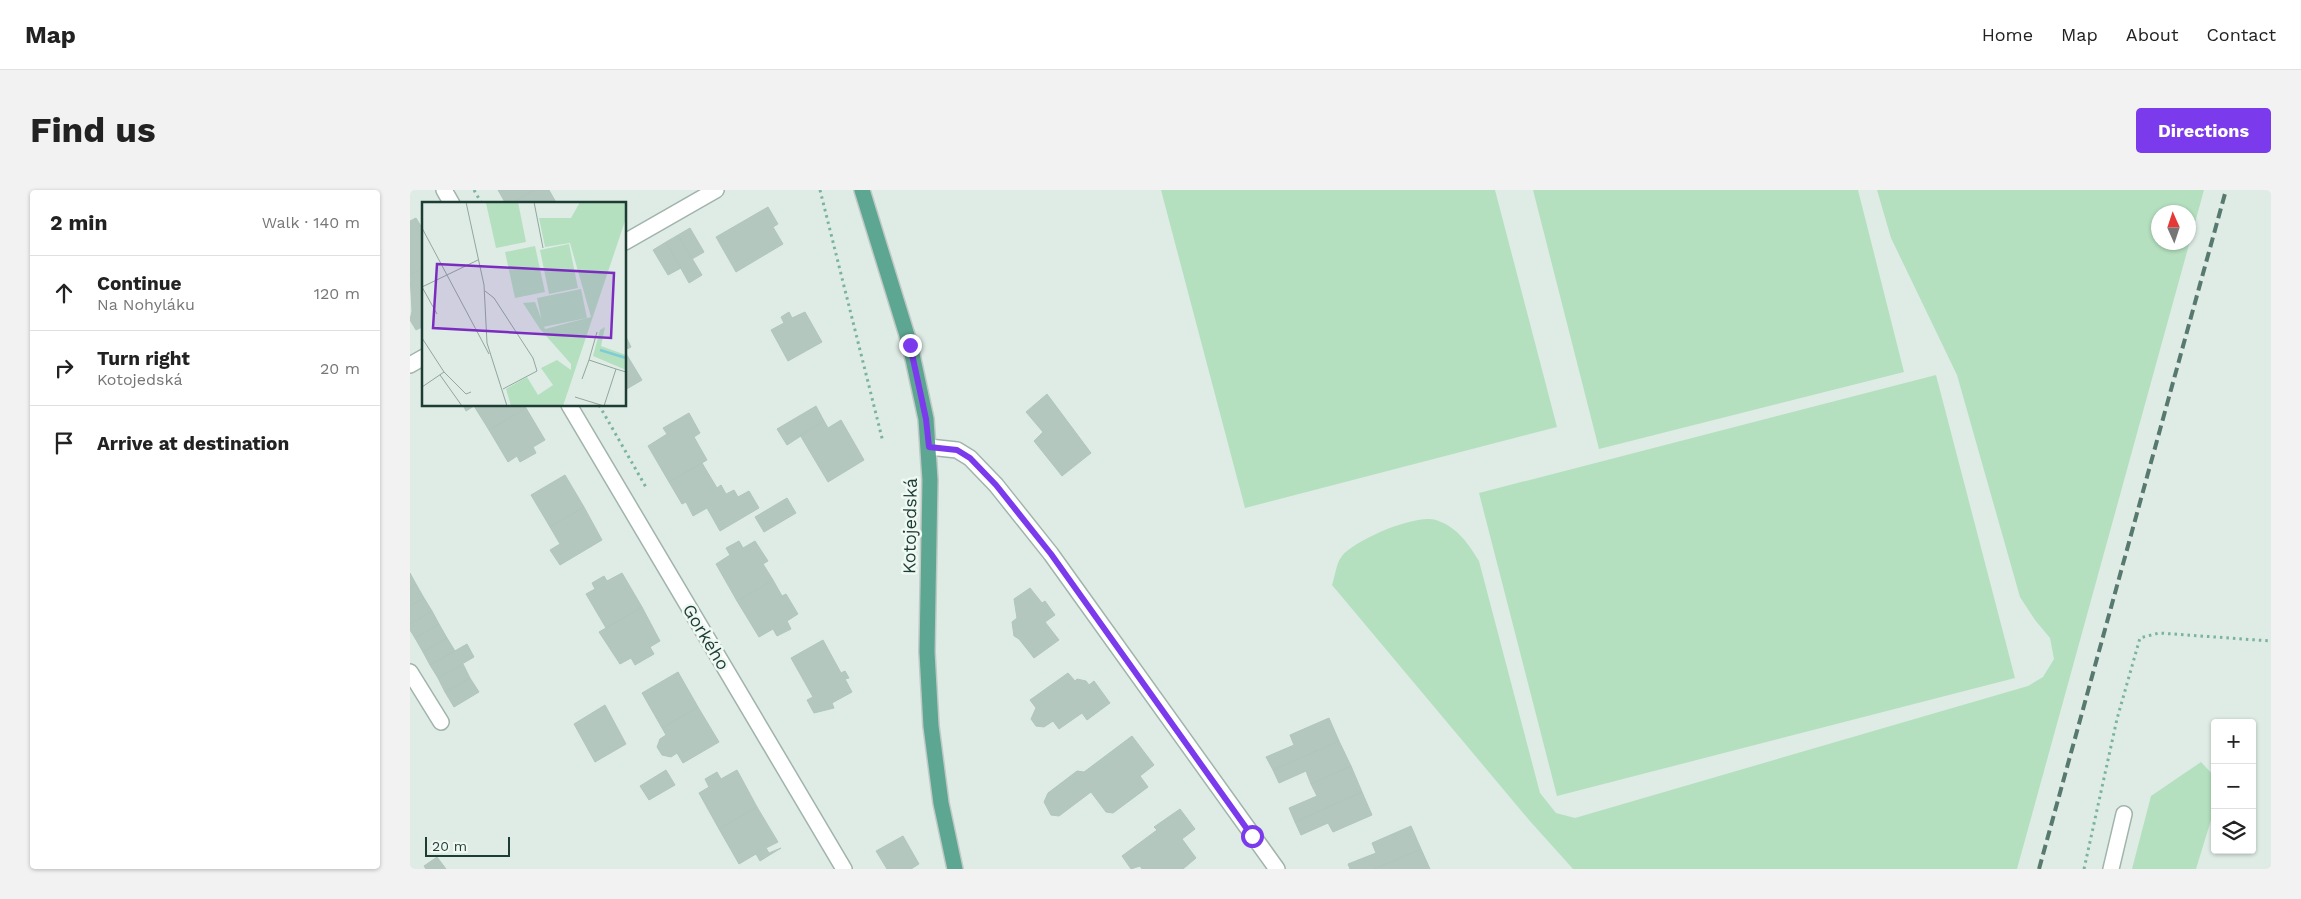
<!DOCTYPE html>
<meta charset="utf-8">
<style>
:root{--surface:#fff;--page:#f2f2f2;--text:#222;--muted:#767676;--line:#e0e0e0;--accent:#7c3aed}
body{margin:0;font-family:"Work Sans",sans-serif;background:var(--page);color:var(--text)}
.controls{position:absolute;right:15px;bottom:15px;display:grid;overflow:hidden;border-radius:5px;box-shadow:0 1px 4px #0004}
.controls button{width:45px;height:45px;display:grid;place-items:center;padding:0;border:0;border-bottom:1px solid var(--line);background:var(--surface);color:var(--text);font:25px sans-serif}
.compass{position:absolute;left:1741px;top:15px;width:45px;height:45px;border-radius:50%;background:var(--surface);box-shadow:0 1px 4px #0004;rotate:357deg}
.scale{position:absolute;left:15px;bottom:12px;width:85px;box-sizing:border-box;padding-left:5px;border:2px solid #1d3d34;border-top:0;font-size:14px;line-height:18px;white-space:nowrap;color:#1d3d34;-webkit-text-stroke:4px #eff8f3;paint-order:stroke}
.stop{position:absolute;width:15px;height:15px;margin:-11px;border:4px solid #7c3aed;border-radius:50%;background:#fff}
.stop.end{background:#7c3aed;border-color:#fff;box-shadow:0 1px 5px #0008}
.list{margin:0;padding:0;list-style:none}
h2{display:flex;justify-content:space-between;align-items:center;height:65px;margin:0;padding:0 20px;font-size:21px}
h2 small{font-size:16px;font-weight:400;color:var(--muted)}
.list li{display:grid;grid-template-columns:32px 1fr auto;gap:15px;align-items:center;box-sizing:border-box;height:75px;padding:0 20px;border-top:1px solid var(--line)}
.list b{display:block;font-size:19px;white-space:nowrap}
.list p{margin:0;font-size:16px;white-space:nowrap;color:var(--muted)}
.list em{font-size:16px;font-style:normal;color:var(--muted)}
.icon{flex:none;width:28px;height:28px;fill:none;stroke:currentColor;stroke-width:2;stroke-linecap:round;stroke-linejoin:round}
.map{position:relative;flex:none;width:1861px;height:679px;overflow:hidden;border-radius:5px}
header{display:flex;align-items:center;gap:30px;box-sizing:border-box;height:70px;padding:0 25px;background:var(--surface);border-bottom:1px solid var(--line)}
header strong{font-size:24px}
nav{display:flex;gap:28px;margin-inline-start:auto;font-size:18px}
.intro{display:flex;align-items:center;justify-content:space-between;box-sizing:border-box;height:120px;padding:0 30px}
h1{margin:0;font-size:35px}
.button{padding:12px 22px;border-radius:5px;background:var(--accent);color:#fff;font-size:18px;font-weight:700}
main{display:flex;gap:30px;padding:0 30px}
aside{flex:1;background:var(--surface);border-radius:5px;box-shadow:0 1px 4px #0004}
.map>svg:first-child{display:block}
.green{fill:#b4e0bf;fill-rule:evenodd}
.building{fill:#b3c7be;stroke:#b0c6bc}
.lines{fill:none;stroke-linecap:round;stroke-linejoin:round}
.minor-casing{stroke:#a0b4ac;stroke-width:18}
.major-casing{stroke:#c0c9c6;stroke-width:18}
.path{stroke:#7bb3a0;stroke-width:3;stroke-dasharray:2.5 4;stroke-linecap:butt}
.minor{stroke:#fff;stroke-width:15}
.major{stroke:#5da692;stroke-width:15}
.rail{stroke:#57796f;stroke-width:4;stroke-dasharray:10 5;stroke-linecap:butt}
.route{stroke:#7c3aed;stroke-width:6}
.labels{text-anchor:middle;stroke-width:5;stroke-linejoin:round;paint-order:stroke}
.street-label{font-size:18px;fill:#1d3d34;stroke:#eff8f3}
.inset-river{fill:none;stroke:#7fccd8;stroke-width:2.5}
.inset-road{fill:none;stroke:#91a69e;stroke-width:1}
.view{fill:#7b2cbf;fill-opacity:0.15;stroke:#7b2cbf;stroke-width:2.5}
.inset-edge{fill:none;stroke:#1d3d34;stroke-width:2.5}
</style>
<header>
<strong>Map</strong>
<nav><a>Home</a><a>Map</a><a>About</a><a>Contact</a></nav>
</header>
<div class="intro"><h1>Find us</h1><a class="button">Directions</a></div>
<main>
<aside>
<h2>2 min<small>Walk · 140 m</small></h2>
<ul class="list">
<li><svg class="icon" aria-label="ahead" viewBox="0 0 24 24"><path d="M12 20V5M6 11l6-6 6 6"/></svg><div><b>Continue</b><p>Na Nohyláku</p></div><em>120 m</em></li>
<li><svg class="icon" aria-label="right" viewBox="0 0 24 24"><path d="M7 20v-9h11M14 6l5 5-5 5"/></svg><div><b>Turn right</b><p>Kotojedská</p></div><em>20 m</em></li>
<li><svg class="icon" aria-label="arrive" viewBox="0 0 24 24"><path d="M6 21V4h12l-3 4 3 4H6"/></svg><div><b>Arrive at destination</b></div></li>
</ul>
</aside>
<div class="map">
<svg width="1861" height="679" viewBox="0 0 1861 679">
<rect width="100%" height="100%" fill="#deece5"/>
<path class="green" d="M751,0H1085L1147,237L835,318Z
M1123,0H1448L1494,182L1189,259Z
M1467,0H1794L1607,679H1163L1119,630L922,395C925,387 926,373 932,366C945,350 1005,324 1026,330C1047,337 1058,353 1069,371L1130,603L1146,623L1165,628L1618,496L1633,487L1644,469L1640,448L1625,430L1610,407L1547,185L1481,48ZM1778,22V52H1748V22Z
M1526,185L1605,488L1147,606L1069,303Z
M1791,572L1805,587V617L1786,679H1722L1741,606Z"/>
<path class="building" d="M88,0H124L100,14H96Z
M124,0H139L147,14H100Z
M358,17L368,34L363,37L373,54L326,82L306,47Z
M6,28L14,41V77L0,85V31Z
M280,38L294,62L282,69L268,45Z
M268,45L292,85L279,93L256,52Z
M256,52L271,78L258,85L243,60Z
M14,77V136L6,140L0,130L2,121L0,85Z
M379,122L382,128L395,122L412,152L378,171L361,140L374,133L371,127Z
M215,145L221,157L215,160Z
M215,162L232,190L215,200Z
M637,204L681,263L652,286L624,251L633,242L616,222Z
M53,215H114L116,218L79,240L64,216L56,221Z
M406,216L414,231L377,255L367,239Z
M116,218L135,250L123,257L126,263L110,272L107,266L98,272L79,240Z
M279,223L290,243L284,247L297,270L259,292L238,256L257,244L253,238Z
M431,230L454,270L418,292L390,245L414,231L418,238Z
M292,273L307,298L311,295L316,304L324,300L328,307L339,301L349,318L310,341L297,318L283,326L276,312L272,314L259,292Z
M155,285L174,317L140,337L121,305Z
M377,308L386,323L354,342L345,327Z
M174,317L192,350L150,375L140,360L150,354L140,337Z
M329,351L333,358L345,351L358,371L353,374L363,390L327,411L306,374L320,365L316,358Z
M0,383L6,394L0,398Z
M212,383L232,417L196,438L176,404L185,399L182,393L194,386L197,391Z
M363,390L372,406L376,404L388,424L377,431L381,439L367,446L363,439L349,447L327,411Z
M6,394L14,408L0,416V398Z
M620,398L632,413L635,411L645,425L635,432L649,450L624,468L609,449L604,446L602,432L607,428L604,409Z
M14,408L22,421L0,434V416Z
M232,417L250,451L240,457L244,464L225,475L221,468L210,474L189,442Z
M22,421L29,434L5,448L0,440V434Z
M29,434L37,448L13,462L5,448Z
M37,448L45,461L20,475L13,462Z
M413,450L431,483L435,481L439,488L435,489L442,502L422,513L424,518L404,523L397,510L403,507L381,468Z
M57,454L64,467L28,488L20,475Z
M53,474L60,488L35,502L28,488Z
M268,482L288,517L252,538L232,503Z
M658,483L665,491L667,489L676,491L679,495L684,491L700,513L677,530L672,523L649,539L643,531L634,537L626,536L621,529L626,518L620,510Z
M60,488L69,502L44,517L35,502Z
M195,515L216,554L185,572L164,534Z
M288,517L309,552L273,573L267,563L261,567L252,565L247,557L250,549L256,545L252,538Z
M919,528L929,551L863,580L856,567L884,555L880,545Z
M722,546L744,575L730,586L738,597L703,623L696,622L681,602L649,626L641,625L634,612L638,603L667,581L674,582Z
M929,551L941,576L901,594L896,581L869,593L863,580Z
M941,576L952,602L885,632L879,618L907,606L901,594Z
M256,580L265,595L239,610L230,596Z
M327,580L347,617L309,639L289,603L299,597L295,589L307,582L311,589Z
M952,602L962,625L923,642L918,633L891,645L885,632Z
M347,617L368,652L356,658L359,663L371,658L350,671L346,664L329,674L309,639Z
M770,619L785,639L772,649L786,668L773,679H732L730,676L721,679L712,666L747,640L744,637Z
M1001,636L1011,659L964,679H940L938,674L966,663L962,653Z
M493,646L509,674L501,679H477L466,661Z
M1011,659L1020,679H964Z
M27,667L36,679H16L14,676Z"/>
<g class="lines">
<defs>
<path id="minor" d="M34,0L42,14
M215,52L306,0
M0,175L14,167
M159,215L434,679
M519,257L547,260L560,268L586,295L641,364L867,679
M0,482L31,532
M1701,679L1714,624"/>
<path id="major" d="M452,0L500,155L516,229L520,290L517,462L521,536L531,613L545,679"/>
</defs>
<use href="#minor" class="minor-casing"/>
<use href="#major" class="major-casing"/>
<path class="path" d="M64,0L72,14
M410,0L473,252
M189,215L237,299
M1674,679L1707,529L1730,448L1749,443L1861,451"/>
<use href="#minor" class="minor"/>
<use href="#major" class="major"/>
<path class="rail" d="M1629,679L1816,0"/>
</g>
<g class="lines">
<path class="route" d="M500,155L516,229L519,257L547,260L560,268L586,295L641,364L842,646"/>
</g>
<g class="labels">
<g class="street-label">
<text transform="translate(500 336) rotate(-89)" y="6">Kotojedská</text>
<text transform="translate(296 447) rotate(59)" y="6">Gorkého</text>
</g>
</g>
<g transform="translate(12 12)">
<rect width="204" height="204" fill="#deece5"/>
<path d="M96,0L104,40L74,46L64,1ZM158,0H204V16L141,204H89L84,187L105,175L116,193L131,183L119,166L135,158L149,168V162L118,127L101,101L113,100L123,127L169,115L148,41L123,45L117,16H149ZM147,42L156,86L127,92L118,48ZM113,44L123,90L93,96L83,50ZM159,87L165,116L121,125L115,96ZM183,125L179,144L204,153V168L171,154L178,128Z" fill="#b4e0bf"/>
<path class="inset-river" d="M178,148L204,156"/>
<path class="inset-road" d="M44,0L62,83L65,141L85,204M112,0L121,46M0,26L67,152M63,89L72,96L111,156L115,169L81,187M15,112L0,85L56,58M175,130L167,158L194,167M0,136L22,170L0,185M22,170L44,192L49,190M18,173L40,204M160,177L167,158M153,195L182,204L194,167L204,170"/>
<path class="view" d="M15,62L192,71L189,136L11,126Z"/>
<rect width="204" height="204" class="inset-edge"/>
</g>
</svg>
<div class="controls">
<button>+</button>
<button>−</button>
<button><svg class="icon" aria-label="layers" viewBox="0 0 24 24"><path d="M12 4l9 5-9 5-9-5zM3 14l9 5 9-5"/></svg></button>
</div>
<svg class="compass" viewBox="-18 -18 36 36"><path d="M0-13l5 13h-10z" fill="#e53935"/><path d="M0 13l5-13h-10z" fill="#767676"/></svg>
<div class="scale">20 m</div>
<div class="stop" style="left:842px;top:646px"></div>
<div class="stop end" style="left:500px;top:155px"></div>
</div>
</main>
